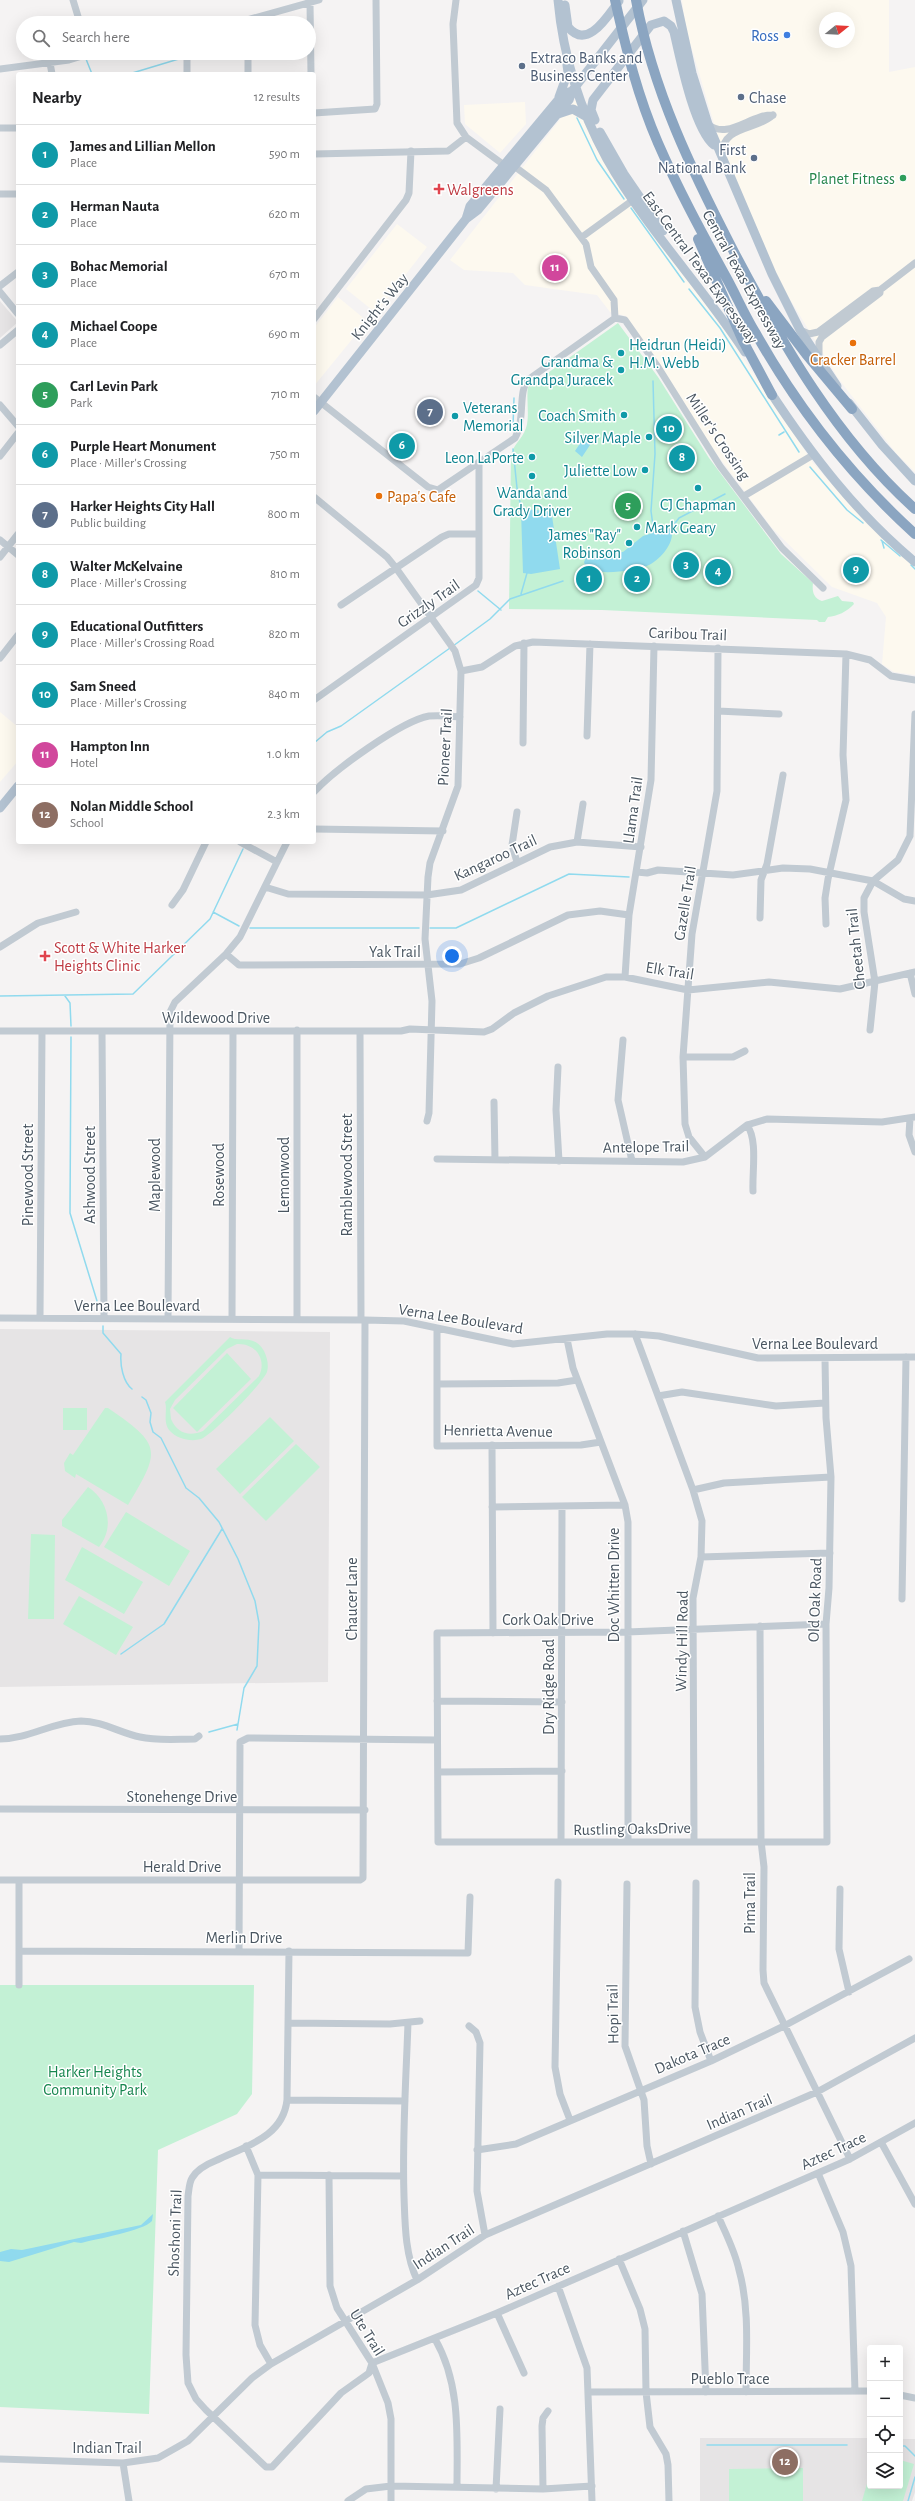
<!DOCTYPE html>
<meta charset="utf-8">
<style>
:root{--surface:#fff;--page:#f6f6f6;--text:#202124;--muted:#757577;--line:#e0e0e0;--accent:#7c3aed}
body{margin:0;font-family:"Alegreya Sans",sans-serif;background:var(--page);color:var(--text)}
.controls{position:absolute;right:12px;bottom:12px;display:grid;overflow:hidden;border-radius:4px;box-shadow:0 4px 16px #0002}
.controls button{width:36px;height:36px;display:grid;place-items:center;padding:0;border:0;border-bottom:1px solid var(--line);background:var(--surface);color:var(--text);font:20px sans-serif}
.compass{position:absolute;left:819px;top:12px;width:36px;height:36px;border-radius:50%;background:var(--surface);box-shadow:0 4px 16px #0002;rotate:72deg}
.you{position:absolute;left:452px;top:956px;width:14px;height:14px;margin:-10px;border:3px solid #fff;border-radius:50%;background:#1a73e8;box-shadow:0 0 0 6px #1a73e833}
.badge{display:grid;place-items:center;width:26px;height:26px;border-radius:50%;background:var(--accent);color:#fff;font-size:13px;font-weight:700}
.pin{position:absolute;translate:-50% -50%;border:2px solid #fff;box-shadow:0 1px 4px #0006}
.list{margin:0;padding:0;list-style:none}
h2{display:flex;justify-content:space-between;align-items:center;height:52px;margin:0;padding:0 16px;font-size:17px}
h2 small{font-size:13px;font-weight:400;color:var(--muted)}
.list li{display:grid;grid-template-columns:26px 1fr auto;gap:12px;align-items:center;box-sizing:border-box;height:60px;padding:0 16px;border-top:1px solid var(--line)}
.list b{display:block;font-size:15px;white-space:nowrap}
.list p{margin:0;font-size:13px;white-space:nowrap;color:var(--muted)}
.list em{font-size:13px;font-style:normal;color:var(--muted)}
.icon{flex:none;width:22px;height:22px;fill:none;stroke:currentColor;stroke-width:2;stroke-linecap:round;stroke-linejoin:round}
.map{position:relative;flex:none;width:915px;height:2501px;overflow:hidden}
.search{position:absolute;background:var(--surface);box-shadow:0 4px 16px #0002;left:16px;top:16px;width:300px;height:44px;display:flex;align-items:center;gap:10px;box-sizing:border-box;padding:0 14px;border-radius:22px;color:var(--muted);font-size:15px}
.panel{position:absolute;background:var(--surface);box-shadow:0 4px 16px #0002;left:16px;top:72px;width:300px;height:772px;border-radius:4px}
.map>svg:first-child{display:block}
.commercial{fill:#fdf9ef;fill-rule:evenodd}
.education{fill:#e6e4e5}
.green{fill:#c3f1d5;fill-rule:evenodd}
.water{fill:#90daee}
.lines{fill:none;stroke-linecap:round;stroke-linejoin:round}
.stream{stroke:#90daee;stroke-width:1.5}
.minor{stroke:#c1cad2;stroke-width:7}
.major{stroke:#b3c2d1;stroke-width:9}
.highway{stroke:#8ba5c1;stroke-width:10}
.shop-dot{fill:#3f7fe0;stroke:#fff;stroke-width:1.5}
.service-dot{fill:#5c6f8a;stroke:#fff;stroke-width:1.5}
.leisure-dot{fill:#2e9e5b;stroke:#fff;stroke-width:1.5}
.health-dot{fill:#e0444e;stroke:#fff;stroke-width:1.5}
.food-dot{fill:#e8710a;stroke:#fff;stroke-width:1.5}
.culture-dot{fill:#0f9aa8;stroke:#fff;stroke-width:1.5}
.labels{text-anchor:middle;stroke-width:3;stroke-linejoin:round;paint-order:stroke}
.shop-label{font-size:16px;fill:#366cbe;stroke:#fff;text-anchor:end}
.service-label{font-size:16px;fill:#4e5e75;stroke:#fff;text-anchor:start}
.leisure-label{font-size:16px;fill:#27864d;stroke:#fff;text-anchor:end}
.health-label{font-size:16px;fill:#be3a42;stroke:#fff;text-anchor:start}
.street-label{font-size:16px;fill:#4a5661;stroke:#fff}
.culture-label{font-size:16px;fill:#0d838f;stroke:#fff;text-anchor:end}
.food-label{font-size:16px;fill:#c56008;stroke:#fff}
.park-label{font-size:16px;fill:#17864f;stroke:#fff}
</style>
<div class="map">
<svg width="915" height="2501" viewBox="0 0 915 2501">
<rect width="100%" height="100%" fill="#f5f3f3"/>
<path class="commercial" d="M682,0H889V72L915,67V472L896,453L838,378L777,278L718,137L686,29ZM825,18H849V42H825Z
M576,99L595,146L623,193L709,307L813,463L860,516L915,564V675L894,672L882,664L886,617L877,603L832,587L772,528L713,449L626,316L610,312L597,295L525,285L513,273L464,270L450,260Z
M525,102L526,124L500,153L465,124L464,105Z
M397,224L427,247L376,313L346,289Z
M338,297L367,321L314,386V328Z
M0,712L18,727V761L0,782Z"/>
<path class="education" d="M0,301L18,322L0,338Z
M0,1329L330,1332L328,1682L0,1687Z
M700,2438H870V2486H900V2439H915V2492L912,2501H700Z"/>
<path class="green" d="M618,323L658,377L709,458L781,554L813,583C812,591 813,598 822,601L838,596L842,601L853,602L854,604C847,612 837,616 828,617L825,622H819L817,620L602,610L509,609L511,456C513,444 522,440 526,428C530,416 526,400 528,387Z
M230,1337C237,1343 254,1333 264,1351C267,1357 269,1365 267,1372C263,1383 212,1435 201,1439C191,1442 177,1439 170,1431C162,1422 168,1410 165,1402ZM237,1344C256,1343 267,1360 259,1376L203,1431C189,1437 177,1433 171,1419L170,1409L175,1400L227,1349Z
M227,1353L251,1379L197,1432L173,1408Z
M63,1408H87V1430H63Z
M105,1408H108C162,1445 161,1450 128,1505L76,1474L75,1478L65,1471L64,1463L70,1453L73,1455Z
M270,1417L294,1441L240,1494L216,1469Z
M296,1444L320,1467L266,1521L242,1497Z
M88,1487C108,1500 115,1527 99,1547L62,1526V1520Z
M126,1512L190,1551L169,1586L104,1547Z
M31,1534L55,1535L54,1619H28Z
M82,1547L143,1582L124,1614L65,1580Z
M79,1596L133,1627L116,1655L63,1624Z
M0,1985H254L252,2094L237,2114L158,2150L149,2414L0,2407Z
M900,2460L914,2464L903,2501H862L870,2473V2486H900Z
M803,2468V2501H729V2469Z"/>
<path class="water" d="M578,432L592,442L582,457L575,451L583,439L577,443L575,441Z
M523,509L547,511L552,516L560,569L531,574L523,573L521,511Z
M669,528L672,534C672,546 659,560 649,565C636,571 598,576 586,568L584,562L588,554L623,552L643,536Z
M153,2214L152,2221C143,2231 96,2239 81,2243L74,2242L9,2262L0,2261V2252L11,2249L22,2250L141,2225Z"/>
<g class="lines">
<path class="stream" d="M86,59L92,74
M129,74L182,58
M577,118L597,160L624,199
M631,208L684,282
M689,289L720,328L799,452
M664,364L666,361
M653,381L655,454L651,511L654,533
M513,426L514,398
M779,435L784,432
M513,449L517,488L522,512
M810,467L847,510L863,523
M669,531L679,518L725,494
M881,540L900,556
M882,541L884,548
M911,565L915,569
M583,571L588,568
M478,591L501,610
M521,594L527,573
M453,646L490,619L510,599L563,581
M314,743L327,732L341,726L450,648
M213,912L239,926
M250,928H419
M430,928H456L569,874L629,877
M0,996L133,994L210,919L243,849
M65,996L70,1003L71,1026
M71,1037L70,1213L97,1301
M103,1326V1333L121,1354C120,1365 123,1382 132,1389
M142,1397L146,1400L151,1413L150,1422L153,1432L161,1438L186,1488L199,1498L219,1522L238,1559L255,1601L259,1623L257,1666L244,1688L237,1730
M121,1654L164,1624L222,1529
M209,1732L238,1724
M707,2445H847
M869,2445H870
M900,2446H905L915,2456
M908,2501L915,2477"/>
<path class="minor" d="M73,0L80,23
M456,0L453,24L457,123L466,137L504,165
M310,3L311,74
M236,23L319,0
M187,53V74
M248,53V74
M50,63L52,74
M0,69L69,60L92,53
M314,113L375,109L377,104L376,0
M708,124C727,141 751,114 773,115
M0,128H18
M314,154L448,151L466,137
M722,154C723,125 756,131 773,115
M514,166L546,190L586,244L591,267L614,300L615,318
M0,194H18
M582,237L633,200
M0,286L18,272
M0,292L18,314
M314,319L406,200L409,193L411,151
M800,330L809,334L818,332L873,291L880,290
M0,345L18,330
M819,358V342L822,337L880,293V290L915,263
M314,397L428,487L438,490L515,438C526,419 517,391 529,379L615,318L625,320L658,367L720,466L782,548L823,588
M0,405L18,426
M0,456L18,433
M744,496L813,455
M314,497L387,557L396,568L455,651L461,671L458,786L430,863L428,877L425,939L432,1001L429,1113L427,1121
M0,540L18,555
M0,557L18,534
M341,605L442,537L449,534H479
M0,658L18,635
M461,671L482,667L515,646L533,642L846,654L870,660L891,676L915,680
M314,700L476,585L479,578V462
M718,711L779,714
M587,736L590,644
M523,743L524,643
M314,792C333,771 401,721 429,716C439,715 450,716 460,717
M517,812L512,845L517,862
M314,829L443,831
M240,842L277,862
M577,842L583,804
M637,872L647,873L658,870L733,875L783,868L810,869L873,881L904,899L915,901
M265,887L288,894L427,895L461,890L550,847L577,842L641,847
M172,905L183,890L206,842
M760,918L761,880L767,864L783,775
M826,924L825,898L828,879L846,800L843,755L846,654
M0,947L38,923L76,912
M226,954L239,965H246L460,964L479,958L568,915L600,911L629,915
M910,973L915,994
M625,977L629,915L651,780L654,646
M870,1030L875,982L864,912V898L873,881L898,860L910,836L915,714
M0,1031H401L410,1029L484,1032L492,1029L514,1013L548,996L606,977H625L688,990L769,982L840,989L915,972
M102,1031L104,1318
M360,1031L361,1319
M623,1040L618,1100L632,1161
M683,1057H733L745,1051
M558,1067L556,1110L559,1161
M494,1102L495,1160
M910,1118L909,1135L915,1152
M747,1125C758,1140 752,1172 753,1191
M705,1157L689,1137L685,1124L683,1057L692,934L717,791L718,648
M437,1159L683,1162L705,1157L747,1125L767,1119L882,1122L915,1117
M0,1318L365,1320L404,1321L513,1344L607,1334H635L659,1336L758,1358L915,1357
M40,1318L42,1031
M168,1319L170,1012L175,1002L226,954L240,937L287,842
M232,1319L233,1031
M297,1319V1030
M437,1328V1446L581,1445L601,1442
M635,1334L693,1490L702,1521L701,1557L693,1598L694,1841
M567,1339L573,1368L625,1505L628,1522V1842
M825,1359L826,1418L831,1477L829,1588L826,1624L827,1842H438L437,1633L627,1632L826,1624
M437,1384L558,1383L577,1380
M658,1396L682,1392L776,1406L825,1403
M492,1445L493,1633
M693,1490L724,1483L831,1477
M492,1507L625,1505
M701,1557L830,1553
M902,1599L906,1357
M760,1626L761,1841L764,1867L763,1970L764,1983L850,2159
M437,1701L562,1702
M0,1739C29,1739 52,1722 81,1721C102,1721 120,1733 140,1737C157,1741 177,1739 195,1739L199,1736
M438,1772L562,1771
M0,1809L365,1810
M561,1842L562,1507
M0,1880H360L363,1878L365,1320
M558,1882L555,2067L560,2094L570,2120
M696,1883L695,2007L700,2032L711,2061
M627,1884L625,2046L644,2100L647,2146L651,2164
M840,1889L839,1949L849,1992
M19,1951L468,1953L470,1897
M239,1951L240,1742L248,1738L437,1740
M289,1951L287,2100C283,2137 246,2146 217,2160C207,2164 197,2169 192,2178C189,2183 189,2190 188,2196L186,2355L188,2383L196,2399L206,2410L266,2467H272L341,2393L369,2373L372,2363L497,2313L818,2173L850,2159L915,2123
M19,1985V1880
M288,2023L390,2024L420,2021
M408,2023C406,2080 402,2138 404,2196C405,2224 405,2254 417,2280
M469,2026L476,2032L480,2043L477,2191L485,2235
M287,2100L405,2101
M881,2142L915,2204
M246,2146L258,2175L255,2325L260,2345L271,2364
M477,2150L516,2144L711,2061L784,2026L909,1959
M818,2173L843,2232L851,2266L855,2391
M258,2175L403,2176
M329,2175L330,2286L337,2308L372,2363L388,2403L391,2419V2501
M718,2216C726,2234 735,2251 739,2270C750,2309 746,2352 746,2392
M683,2231L702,2294L706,2392
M619,2259L640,2309L645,2329L646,2392L650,2427L666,2454L668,2465L669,2501
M558,2286L587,2368L592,2501
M497,2313L524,2373
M435,2339C461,2384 457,2437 457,2487
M589,2392L870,2391
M900,2395L915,2398
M0,2459L123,2463L158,2458L188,2441L252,2378L271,2364L417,2280L485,2235L817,2092L915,2038
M123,2463L129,2501
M496,2489L500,2409
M543,2489L542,2426L543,2418L548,2411
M348,2501L366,2489L391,2486L543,2489L592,2486"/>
<path class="major" d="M558,0C563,55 580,110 607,159C646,228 702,286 745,352
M676,0L692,73L708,124L772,274L800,330L837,386
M565,5L568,27C588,51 608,15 619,1
M559,97L568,72L567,65
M558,114L573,109L587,117
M595,120L591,110L593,100L651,25L664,21L671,26L674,32C680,58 694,129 714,145
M600,132L624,174L663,231
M466,219L470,206L563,94L572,91
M769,390C811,454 856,513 915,562
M849,403L882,445L915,481
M314,411L466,219L478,210L569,100L572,91L643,0
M0,808L18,786"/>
<path class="highway" d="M615,0C626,49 638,97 658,143C678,189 702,233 726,277C736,295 744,314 755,332C797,407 851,476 915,534
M636,0C653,91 692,171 734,252C783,345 836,438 915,509
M698,239L743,341L772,395
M766,301L806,354L852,409"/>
</g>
<circle class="shop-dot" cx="787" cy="35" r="4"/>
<g class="service-dot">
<circle cx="522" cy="66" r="4"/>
<circle cx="741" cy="97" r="4"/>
<circle cx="754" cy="158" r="4"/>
</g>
<circle class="leisure-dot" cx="903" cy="178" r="4"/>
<g class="health-dot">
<path d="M437 183h4v4h4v4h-4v4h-4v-4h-4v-4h4z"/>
<path d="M43 950h4v4h4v4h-4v4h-4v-4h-4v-4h4z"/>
</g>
<g class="food-dot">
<circle cx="853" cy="343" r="4"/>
<circle cx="379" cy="496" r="4"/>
</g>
<g class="culture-dot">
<circle cx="621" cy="353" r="4"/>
<circle cx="621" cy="370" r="4"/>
<circle cx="624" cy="415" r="4"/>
<circle cx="455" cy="416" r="4"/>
<circle cx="649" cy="437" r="4"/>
<circle cx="532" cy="457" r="4"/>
<circle cx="645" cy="470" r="4"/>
<circle cx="532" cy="476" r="4"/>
<circle cx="698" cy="488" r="4"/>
<circle cx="637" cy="527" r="4"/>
<circle cx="629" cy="543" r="4"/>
</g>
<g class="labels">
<g class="shop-label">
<text x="779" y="41">Ross</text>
</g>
<g class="service-label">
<text x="530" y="63">Extraco Banks and<tspan x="530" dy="18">Business Center</tspan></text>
<text x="749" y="103">Chase</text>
<text x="746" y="155" text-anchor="end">First<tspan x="746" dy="18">National Bank</tspan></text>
</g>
<g class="leisure-label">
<text x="895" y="184">Planet Fitness</text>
</g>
<g class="health-label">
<text x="447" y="195">Walgreens</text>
<text x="54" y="953">Scott &amp; White Harker<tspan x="54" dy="18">Heights Clinic</tspan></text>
</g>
<g class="street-label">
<text transform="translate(701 267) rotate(54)" y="6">East Central Texas Expressway</text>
<text transform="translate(745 279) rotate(61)" y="6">Central Texas Expressway</text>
<text transform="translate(379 306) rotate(-51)" y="6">Knight's Way</text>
<text transform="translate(719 436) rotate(56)" y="6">Miller's Crossing</text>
<text transform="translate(428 603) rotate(-35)" y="6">Grizzly Trail</text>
<text transform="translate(688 633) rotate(2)" y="6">Caribou Trail</text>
<text transform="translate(444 747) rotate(-87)" y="6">Pioneer Trail</text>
<text transform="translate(632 810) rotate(-82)" y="6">Llama Trail</text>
<text transform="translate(495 857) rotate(-25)" y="6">Kangaroo Trail</text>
<text transform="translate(684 903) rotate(-81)" y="6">Gazelle Trail</text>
<text transform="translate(855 949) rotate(-96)" y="6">Cheetah Trail</text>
<text x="395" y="957">Yak Trail</text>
<text transform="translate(670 970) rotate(9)" y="6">Elk Trail</text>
<text x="216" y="1023">Wildewood Drive</text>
<text transform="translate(646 1146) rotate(-1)" y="6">Antelope Trail</text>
<text transform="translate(27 1175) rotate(-90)" y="6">Pinewood Street</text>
<text transform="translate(89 1175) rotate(-90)" y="6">Ashwood Street</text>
<text transform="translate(154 1175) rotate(-90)" y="6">Maplewood</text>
<text transform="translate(218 1175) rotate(-90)" y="6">Rosewood</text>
<text transform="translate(283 1175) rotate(-90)" y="6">Lemonwood</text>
<text transform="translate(346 1175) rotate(-90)" y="6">Ramblewood Street</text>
<text x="137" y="1311">Verna Lee Boulevard</text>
<text transform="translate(461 1318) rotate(9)" y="6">Verna Lee Boulevard</text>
<text x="815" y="1349">Verna Lee Boulevard</text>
<text transform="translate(498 1430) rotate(1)" y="6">Henrietta Avenue</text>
<text transform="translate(613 1585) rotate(-90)" y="6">Doc Whitten Drive</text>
<text transform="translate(351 1599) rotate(-90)" y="6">Chaucer Lane</text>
<text transform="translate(814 1600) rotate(-88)" y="6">Old Oak Road</text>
<text x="548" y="1625">Cork Oak Drive</text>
<text transform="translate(681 1641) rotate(-89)" y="6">Windy Hill Road</text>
<text transform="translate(548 1687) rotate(-90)" y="6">Dry Ridge Road</text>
<text x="182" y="1802">Stonehenge Drive</text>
<text transform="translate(632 1828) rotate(-1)" y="6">Rustling OaksDrive</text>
<text x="182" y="1872">Herald Drive</text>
<text transform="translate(749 1903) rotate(-90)" y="6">Pima Trail</text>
<text x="244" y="1943">Merlin Drive</text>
<text transform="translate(612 2014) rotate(-91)" y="6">Hopi Trail</text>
<text transform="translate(692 2053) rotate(-23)" y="6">Dakota Trace</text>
<text transform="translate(739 2111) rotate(-23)" y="6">Indian Trail</text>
<text transform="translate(833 2150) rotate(-25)" y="6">Aztec Trace</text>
<text transform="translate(174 2233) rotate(-88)" y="6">Shoshoni Trail</text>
<text transform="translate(443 2246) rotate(-33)" y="6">Indian Trail</text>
<text transform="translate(537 2280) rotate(-24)" y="6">Aztec Trace</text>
<text transform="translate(368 2332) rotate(58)" y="6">Ute Trail</text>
<text x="730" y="2384">Pueblo Trace</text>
<text x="107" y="2453">Indian Trail</text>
</g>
<g class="culture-label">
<text x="629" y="350" text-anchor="start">Heidrun (Heidi)<tspan x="629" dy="18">H.M. Webb</tspan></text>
<text x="613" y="367">Grandma &amp;<tspan x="613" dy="18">Grandpa Juracek</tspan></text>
<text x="463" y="413" text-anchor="start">Veterans<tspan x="463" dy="18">Memorial</tspan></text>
<text x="616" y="421">Coach Smith</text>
<text x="641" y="443">Silver Maple</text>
<text x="524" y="463">Leon LaPorte</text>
<text x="637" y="476">Juliette Low</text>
<text x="532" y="498" text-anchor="middle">Wanda and<tspan x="532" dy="18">Grady Driver</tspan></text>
<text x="698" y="510" text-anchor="middle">CJ Chapman</text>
<text x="645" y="533" text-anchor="start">Mark Geary</text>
<text x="621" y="540">James "Ray"<tspan x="621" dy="18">Robinson</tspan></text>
</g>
<g class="food-label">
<text x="853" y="365">Cracker Barrel</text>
<text x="387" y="502" text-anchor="start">Papa's Cafe</text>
</g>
<g class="park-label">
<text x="95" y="2077">Harker Heights<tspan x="95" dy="18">Community Park</tspan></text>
</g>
</g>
</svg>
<div class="controls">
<button>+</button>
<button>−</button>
<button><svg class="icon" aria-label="locate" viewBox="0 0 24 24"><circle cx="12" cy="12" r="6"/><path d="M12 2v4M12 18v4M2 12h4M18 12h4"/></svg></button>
<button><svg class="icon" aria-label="layers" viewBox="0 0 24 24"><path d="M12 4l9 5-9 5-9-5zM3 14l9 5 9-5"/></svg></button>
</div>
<svg class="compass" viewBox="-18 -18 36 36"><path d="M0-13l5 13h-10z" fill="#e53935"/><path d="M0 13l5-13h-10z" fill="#757577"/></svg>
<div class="you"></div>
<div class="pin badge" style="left:589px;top:579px;background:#0f9aa8">1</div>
<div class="pin badge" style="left:637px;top:579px;background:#0f9aa8">2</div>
<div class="pin badge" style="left:686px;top:565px;background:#0f9aa8">3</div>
<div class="pin badge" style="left:718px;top:572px;background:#0f9aa8">4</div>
<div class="pin badge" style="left:628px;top:506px;background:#2e9e5b">5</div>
<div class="pin badge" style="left:402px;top:446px;background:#0f9aa8">6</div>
<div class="pin badge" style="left:430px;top:412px;background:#5c6f8a">7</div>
<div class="pin badge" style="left:682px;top:458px;background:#0f9aa8">8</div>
<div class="pin badge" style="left:856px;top:570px;background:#0f9aa8">9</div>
<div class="pin badge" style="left:669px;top:429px;background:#0f9aa8">10</div>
<div class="pin badge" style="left:555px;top:268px;background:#d1479c">11</div>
<div class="pin badge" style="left:785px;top:2462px;background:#8d6e63">12</div>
<div class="search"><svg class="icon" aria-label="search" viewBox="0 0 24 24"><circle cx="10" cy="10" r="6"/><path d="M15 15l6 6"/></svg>Search here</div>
<section class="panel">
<h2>Nearby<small>12 results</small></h2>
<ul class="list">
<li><span class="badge" style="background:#0f9aa8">1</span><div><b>James and Lillian Mellon</b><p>Place</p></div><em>590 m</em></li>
<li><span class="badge" style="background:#0f9aa8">2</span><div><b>Herman Nauta</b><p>Place</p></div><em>620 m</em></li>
<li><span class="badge" style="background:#0f9aa8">3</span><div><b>Bohac Memorial</b><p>Place</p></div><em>670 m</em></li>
<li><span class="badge" style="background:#0f9aa8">4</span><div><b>Michael Coope</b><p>Place</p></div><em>690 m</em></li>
<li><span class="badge" style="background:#2e9e5b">5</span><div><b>Carl Levin Park</b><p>Park</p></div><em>710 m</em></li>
<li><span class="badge" style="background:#0f9aa8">6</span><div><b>Purple Heart Monument</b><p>Place · Miller's Crossing</p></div><em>750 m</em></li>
<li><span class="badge" style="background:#5c6f8a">7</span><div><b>Harker Heights City Hall</b><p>Public building</p></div><em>800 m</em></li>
<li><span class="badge" style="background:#0f9aa8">8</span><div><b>Walter McKelvaine</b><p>Place · Miller's Crossing</p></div><em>810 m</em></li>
<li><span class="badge" style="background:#0f9aa8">9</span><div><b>Educational Outfitters</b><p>Place · Miller's Crossing Road</p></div><em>820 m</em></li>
<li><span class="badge" style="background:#0f9aa8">10</span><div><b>Sam Sneed</b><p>Place · Miller's Crossing</p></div><em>840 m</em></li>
<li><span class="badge" style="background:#d1479c">11</span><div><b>Hampton Inn</b><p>Hotel</p></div><em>1.0 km</em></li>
<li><span class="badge" style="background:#8d6e63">12</span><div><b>Nolan Middle School</b><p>School</p></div><em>2.3 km</em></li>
</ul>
</section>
</div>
